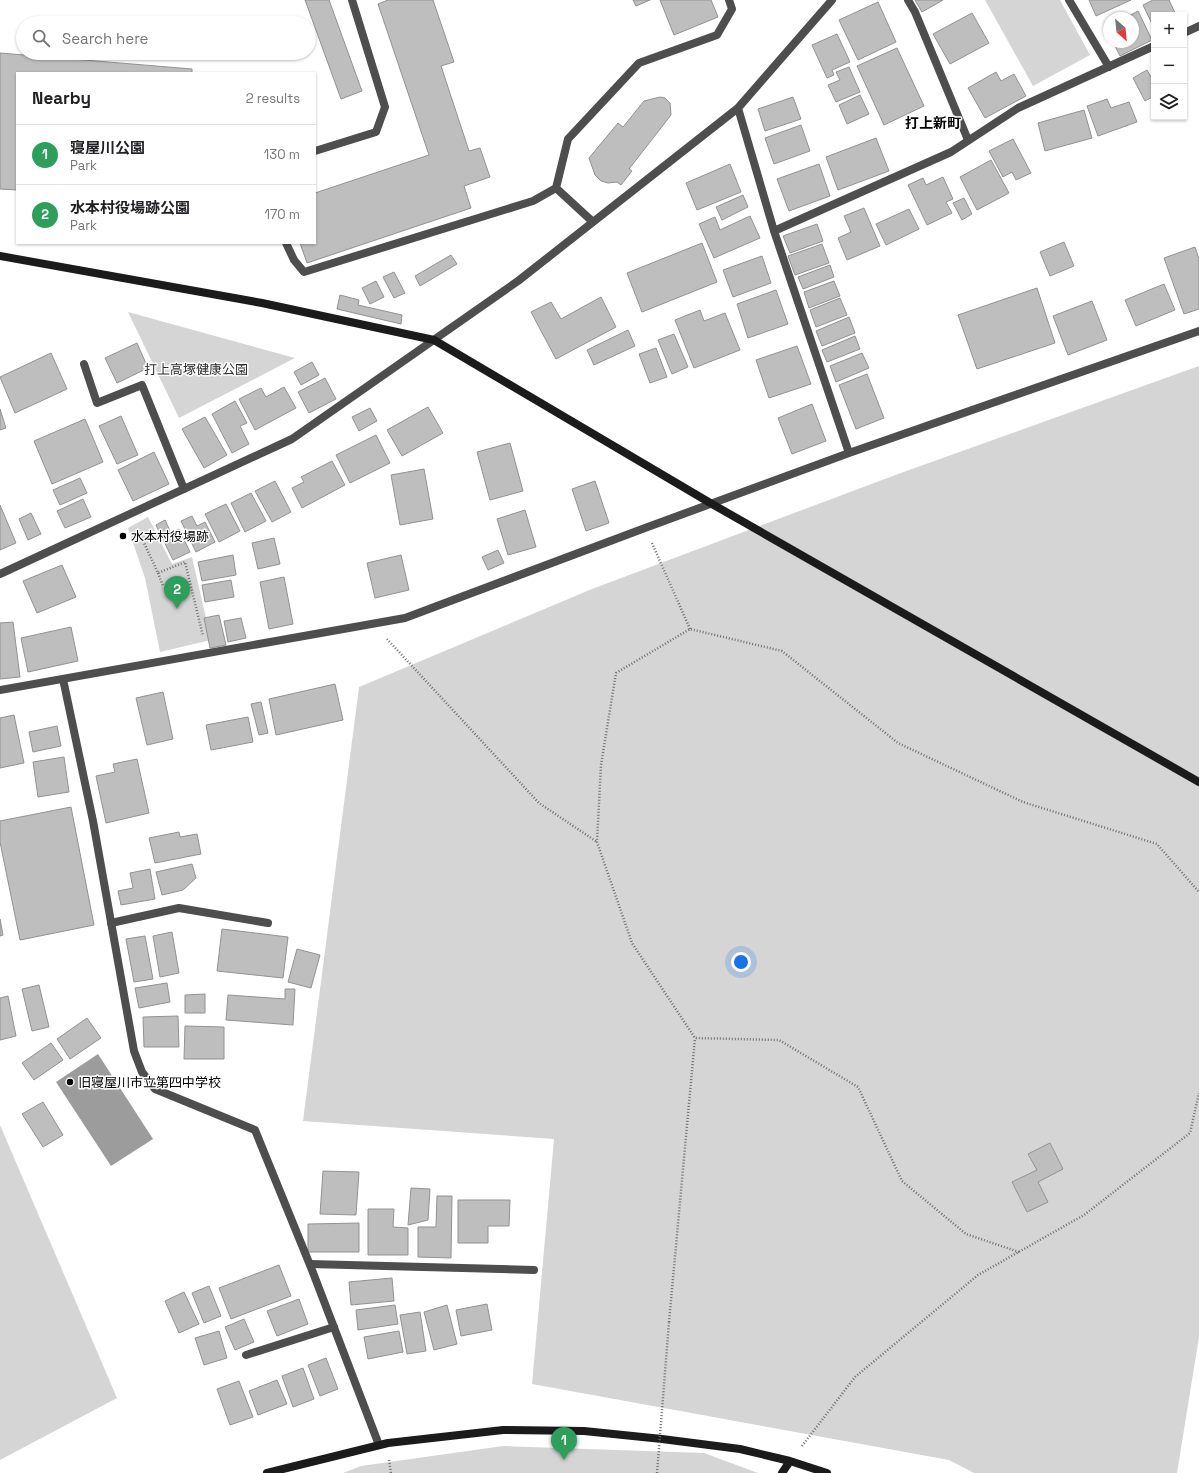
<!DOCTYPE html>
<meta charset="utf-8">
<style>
:root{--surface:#fff;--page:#f6f6f6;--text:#202124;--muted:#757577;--line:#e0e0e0;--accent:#0b8043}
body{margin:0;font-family:"Space Grotesk","Noto Sans JP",sans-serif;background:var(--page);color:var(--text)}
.controls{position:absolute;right:12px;top:12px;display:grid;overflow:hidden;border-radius:0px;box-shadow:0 1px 3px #0004}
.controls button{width:36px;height:36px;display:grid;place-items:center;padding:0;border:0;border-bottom:1px solid var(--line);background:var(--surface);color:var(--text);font:20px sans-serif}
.compass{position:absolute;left:1103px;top:12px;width:36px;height:36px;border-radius:50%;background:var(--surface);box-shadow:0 1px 3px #0004;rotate:153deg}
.you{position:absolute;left:741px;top:962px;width:14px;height:14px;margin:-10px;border:3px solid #fff;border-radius:50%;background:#1a73e8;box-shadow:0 0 0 6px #1a73e833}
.badge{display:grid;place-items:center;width:26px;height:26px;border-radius:50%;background:var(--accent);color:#fff;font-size:13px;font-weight:700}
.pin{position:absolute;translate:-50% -33px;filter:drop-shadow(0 1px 2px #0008)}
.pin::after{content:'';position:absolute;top:21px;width:14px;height:12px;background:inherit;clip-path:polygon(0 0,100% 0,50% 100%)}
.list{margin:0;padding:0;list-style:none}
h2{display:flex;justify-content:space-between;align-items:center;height:52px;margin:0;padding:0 16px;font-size:17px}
h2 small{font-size:13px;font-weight:400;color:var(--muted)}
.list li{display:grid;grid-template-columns:26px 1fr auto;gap:12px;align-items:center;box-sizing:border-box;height:60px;padding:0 16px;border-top:1px solid var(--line)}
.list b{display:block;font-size:15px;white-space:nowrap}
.list p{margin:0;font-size:13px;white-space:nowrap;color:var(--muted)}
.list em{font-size:13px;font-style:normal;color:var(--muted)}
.icon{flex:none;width:22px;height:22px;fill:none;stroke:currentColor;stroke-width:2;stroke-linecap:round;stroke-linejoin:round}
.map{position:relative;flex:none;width:1199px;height:1473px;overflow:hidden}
.search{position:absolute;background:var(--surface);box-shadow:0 1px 3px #0004;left:16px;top:16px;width:300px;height:44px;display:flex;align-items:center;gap:10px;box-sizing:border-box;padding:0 14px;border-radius:22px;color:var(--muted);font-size:15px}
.panel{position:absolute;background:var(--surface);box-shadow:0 1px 3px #0004;left:16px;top:72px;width:300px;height:172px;border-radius:0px}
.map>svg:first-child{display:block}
.green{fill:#d5d5d5}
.water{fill:#9c9c9c}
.building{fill:#bebebe;stroke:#929292}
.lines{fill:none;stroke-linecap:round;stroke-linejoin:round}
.path{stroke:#707070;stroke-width:2.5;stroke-dasharray:1 2;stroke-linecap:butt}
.lane{stroke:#4e4e4e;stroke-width:8}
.street{stroke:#4e4e4e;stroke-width:8}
.secondary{stroke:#1b1b1b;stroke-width:8}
.path-bridge{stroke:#707070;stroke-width:2.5;stroke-dasharray:1 2;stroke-linecap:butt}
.poi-dot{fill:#000;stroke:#fff;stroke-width:1.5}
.labels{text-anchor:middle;stroke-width:3;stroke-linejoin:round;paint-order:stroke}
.park-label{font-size:13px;fill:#2c2c2c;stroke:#fff}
.poi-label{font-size:13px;fill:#000;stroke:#fff;text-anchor:start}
.neighbourhood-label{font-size:14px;font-weight:bold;fill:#000;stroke:#fff}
</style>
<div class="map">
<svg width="1199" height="1473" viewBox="0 0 1199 1473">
<rect width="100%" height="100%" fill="#fff"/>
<path class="green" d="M985,0H1060L1090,55L1033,86Z
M128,312L295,358L179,418Z
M1199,366V1337L1177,1473H974L949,1460L532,1384L554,1139L303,1121L359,687L592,589L898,474Z
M148,517L172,564L192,557L211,640L160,652L145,578L128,528Z
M0,1125L117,1398L0,1460Z
M503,1446L704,1453L758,1473H343L361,1466Z"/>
<path class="water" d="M98,1054L153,1139L111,1166L56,1082Z"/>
<path class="building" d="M305,0H329L362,91L341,99Z
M388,0H433L454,62L441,66L469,151L480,148L490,177L464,186L471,208L307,263L300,243H315V193L429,155L378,4Z
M633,0H650L636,6Z
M660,0H711L718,17L674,35Z
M915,0H943L922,12Z
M1089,0H1131L1096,16Z
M1153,0H1169L1176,15H1154V28L1143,5Z
M878,2L896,42L858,60L839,20Z
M1138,11L1152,40L1120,56L1113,42H1133V18H1125Z
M972,13L989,43L950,64L933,34Z
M837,34L850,62L832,70L834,75L827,78L812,45Z
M897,48L924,106L884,125L857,66Z
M0,53L192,69V73H17V190L0,189Z
M849,67L860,92L836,102L828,85L840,80L836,72Z
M1147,70L1154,82V96L1145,101L1133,78Z
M996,72L1001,81L1014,74L1026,96L985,118L968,88Z
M860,95L869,114L847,124L839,105Z
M660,97L665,98L670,103L671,115L629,169L632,171L621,185L617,182L608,183L601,181L595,175L589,158L618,123L623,127L644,101Z
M793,97L801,119L765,131L758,109Z
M1107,99L1111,108L1129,102L1137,122L1098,136L1087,106Z
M1084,110L1092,138L1045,151L1038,123Z
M801,125L810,151L774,164L765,138Z
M876,138L889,171L838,190L826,157Z
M1013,139L1031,173L1016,180L1012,172L1003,177L989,151Z
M991,160L1009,193L977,210L960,177Z
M730,164L741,192L697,210L686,183Z
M819,164L830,196L789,211L777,179Z
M943,177L953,199L946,202L952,213L927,225L908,185L923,178L926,185Z
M743,195L748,207L722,220L716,207Z
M964,198L972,214L962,220L953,203Z
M864,208L880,246L847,260L838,238L851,232L844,216Z
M909,209L919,229L886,245L876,224Z
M750,216L760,238L714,258L699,224L715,217L720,230Z
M817,224L823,241L790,253L783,236Z
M1064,242L1074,266L1050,276L1040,252Z
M702,243L717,282L642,312L627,273Z
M822,244L829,263L795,275L788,256Z
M1195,247L1199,259V309L1184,314L1164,258Z
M451,255L457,264L420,286L415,276Z
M762,256L771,283L733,297L723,270Z
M830,265L834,277L803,289L798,277Z
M394,272L405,293L394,298L383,277Z
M376,281L384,297L370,304L362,288Z
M834,281L840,296L809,308L804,292Z
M1164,284L1175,310L1136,326L1125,300Z
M1037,288L1055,343L977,369L958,315Z
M776,290L788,324L748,338L737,304Z
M340,295L359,300L358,305L402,315L401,324L337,309Z
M601,297L616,327L556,359L531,312L551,302L561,319Z
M840,298L847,315L816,327L810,310Z
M1092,301L1107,340L1068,355L1053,316Z
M700,310L704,321L725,313L740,350L694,368L675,320Z
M849,317L855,333L822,346L816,331Z
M628,330L635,346L594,365L587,350Z
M674,334L688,367L672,374L658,340Z
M855,336L860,349L827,362L822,350Z
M137,343L148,368L117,383L105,358Z
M797,346L811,384L769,398L756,360Z
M656,348L667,377L650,383L639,354Z
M51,353L67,389L15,413L0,377Z
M862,353L869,368L836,382L830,366Z
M312,362L319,375L301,385L294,372Z
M867,374L884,418L856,429L839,385Z
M325,378L336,399L309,413L298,392Z
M284,387L296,408L255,430L239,399L261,388L266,397Z
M235,401L247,423L240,426L249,444L232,453L212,414Z
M812,404L826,441L792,454L778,418Z
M428,407L443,433L402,456L387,430Z
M370,408L377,421L359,431L352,417Z
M0,409L6,428L0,430Z
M121,416L138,455L117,464L99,426Z
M205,417L227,455L204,468L182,429Z
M85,419L103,462L52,484L34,441Z
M376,435L390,463L350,483L336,455Z
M510,443L523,491L490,500L477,452Z
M154,452L169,484L133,501L118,470Z
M332,461L345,485L302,508L292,488L304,482L301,477Z
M424,469L433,519L400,525L391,475Z
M80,478L87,493L60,505L53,490Z
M275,481L291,512L272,522L255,491Z
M595,481L609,523L586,531L572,489Z
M251,493L266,521L245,532L231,503Z
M83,499L91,517L65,528L57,511Z
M226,504L240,531L219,542L205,514Z
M0,505L16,543L0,550Z
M525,510L536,547L508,555L497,519Z
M31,513L41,534L28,540L19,519Z
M192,516L197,526L205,522L215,542L196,552L181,521Z
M165,520L171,533L179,529L190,552L173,560L156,525Z
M274,538L280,564L258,569L252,543Z
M498,550L504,563L488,570L482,557Z
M233,555L236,575L202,581L198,562Z
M401,555L409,590L375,598L367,563Z
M62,565L76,597L37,613L23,581Z
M284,577L293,624L269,629L260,582Z
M231,580L234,597L205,602L202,585Z
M219,615L226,645L210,648L204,618Z
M241,618L246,638L228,642L224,621Z
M13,622L20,677L0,679V623Z
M71,627L78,661L28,672L21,638Z
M335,684L343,720L276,735L269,699Z
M163,692L173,739L147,745L136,698Z
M261,702L268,733L259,735L251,704Z
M14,715L24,763L0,768V718Z
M248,717L253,742L211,750L206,725Z
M57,726L61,746L33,752L29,732Z
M64,757L69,792L38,797L33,762Z
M137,759L149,813L106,823L96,776L115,772L113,764Z
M71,807L94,925L20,940L0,842V821Z
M179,832L180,837L197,834L201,854L155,863L149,838Z
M192,864L196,878L183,890L162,895L156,872Z
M150,869L155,899L121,905L118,891L133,888L130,873Z
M0,919L3,935L0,936Z
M222,929L288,937L283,978L217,971Z
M172,932L179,973L160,977L153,936Z
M145,936L153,979L134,982L126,939Z
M297,949L320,955L311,988L288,982Z
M167,983L170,1002L139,1008L135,988Z
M39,985L49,1027L32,1031L22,989Z
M285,989H295L293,1025L226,1020L228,995L285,999Z
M205,994V1013H185V995Z
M8,996L16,1036L0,1040V998Z
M178,1016L179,1047H144L143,1017Z
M87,1018L101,1038L70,1059L57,1039Z
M185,1026L224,1027V1059H184Z
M51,1043L63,1060L34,1080L22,1063Z
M43,1102L63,1135L43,1147L22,1114Z
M1050,1143L1063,1169L1038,1182L1048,1202L1027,1212L1012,1182L1037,1170L1028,1154Z
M323,1171L359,1172L356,1215L320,1214Z
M411,1188L430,1189L428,1220L408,1225Z
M437,1196H452L451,1258L418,1257V1227H436Z
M458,1200H510L509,1226H488V1243H458Z
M368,1209H394L393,1227L408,1228V1255H368Z
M359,1223V1252H308V1224Z
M279,1265L291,1296L231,1319L219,1288Z
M392,1278L394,1301L351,1305L349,1282Z
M209,1286L221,1316L204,1323L192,1293Z
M184,1292L199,1324L179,1333L165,1301Z
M299,1299L308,1324L277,1336L267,1311Z
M487,1304L492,1330L461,1336L456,1310Z
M395,1305L398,1324L358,1330L356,1310Z
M447,1305L457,1344L434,1350L424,1312Z
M420,1312L426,1351L407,1354L400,1315Z
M244,1319L254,1342L235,1350L225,1327Z
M219,1331L227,1358L204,1365L195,1338Z
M399,1331L403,1352L368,1359L364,1337Z
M326,1358L338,1389L320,1396L308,1365Z
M303,1368L314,1399L293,1407L282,1376Z
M277,1380L287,1404L258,1415L249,1391Z
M239,1381L253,1417L230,1425L217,1389Z"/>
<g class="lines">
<path class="path" d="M138,530L158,573L185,562L203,636
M652,543L690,629
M158,573L163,586
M387,639L539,803L597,842
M1019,1252L966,1234L902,1181L858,1087L779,1040L695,1038L632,943L597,842L601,765L616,673L690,629L782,651L898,743L1023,802L1157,844L1199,892
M669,1322L695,1038
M802,1446L855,1377L978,1275L1084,1215L1190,1133L1199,1093
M389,1460L391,1473"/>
<path class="lane" d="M908,0L915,12L968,140
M84,364L97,403L142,385L184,489
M111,923L179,908L268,923
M310,1264L534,1270
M246,1355L334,1327"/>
<path class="street" d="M1069,0L1109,67
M1184,33L1199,26
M738,108L774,231L849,453
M315,151L376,132L385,107L352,0
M593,222L556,188L568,139L639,63L717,35L732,9L729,0
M774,231L951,152L1018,108L1154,46
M286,243L294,260L304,272L533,201L556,188
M0,574L292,439L518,281L738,108L832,0
M63,679L93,821L134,1051L142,1072L155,1089L255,1130L312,1270L379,1445
M0,690L405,618L645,528L849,453L1199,331"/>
<path class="secondary" d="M0,256L262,303L434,340L712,504L1199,782
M267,1473L388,1443L503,1430L584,1431L662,1439L740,1449L790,1461L827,1473
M782,1473L790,1461"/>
<path class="path-bridge" d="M657,1473L669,1322"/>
</g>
<g class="poi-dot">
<circle cx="123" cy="536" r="4"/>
<circle cx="70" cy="1082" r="4"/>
</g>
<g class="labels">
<g class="park-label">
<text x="196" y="374">打上高塚健康公園</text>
</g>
<g class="poi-label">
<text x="131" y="541">水本村役場跡</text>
<text x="78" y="1087">旧寝屋川市立第四中学校</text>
</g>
<g class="neighbourhood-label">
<text x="933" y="128">打上新町</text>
</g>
</g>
</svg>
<div class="controls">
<button>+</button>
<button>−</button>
<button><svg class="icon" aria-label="layers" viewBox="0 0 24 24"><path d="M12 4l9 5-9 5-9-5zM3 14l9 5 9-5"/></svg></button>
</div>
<svg class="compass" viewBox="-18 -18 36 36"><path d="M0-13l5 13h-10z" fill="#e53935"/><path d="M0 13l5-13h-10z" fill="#757577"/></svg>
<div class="you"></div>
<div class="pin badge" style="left:564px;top:1460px;background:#2e9e5b">1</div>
<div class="pin badge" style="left:177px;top:609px;background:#2e9e5b">2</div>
<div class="search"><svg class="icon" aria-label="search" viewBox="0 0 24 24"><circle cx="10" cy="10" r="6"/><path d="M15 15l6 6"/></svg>Search here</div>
<section class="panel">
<h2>Nearby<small>2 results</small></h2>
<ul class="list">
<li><span class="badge" style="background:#2e9e5b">1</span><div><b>寝屋川公園</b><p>Park</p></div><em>130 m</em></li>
<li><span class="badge" style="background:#2e9e5b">2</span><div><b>水本村役場跡公園</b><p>Park</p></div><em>170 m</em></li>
</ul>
</section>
</div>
